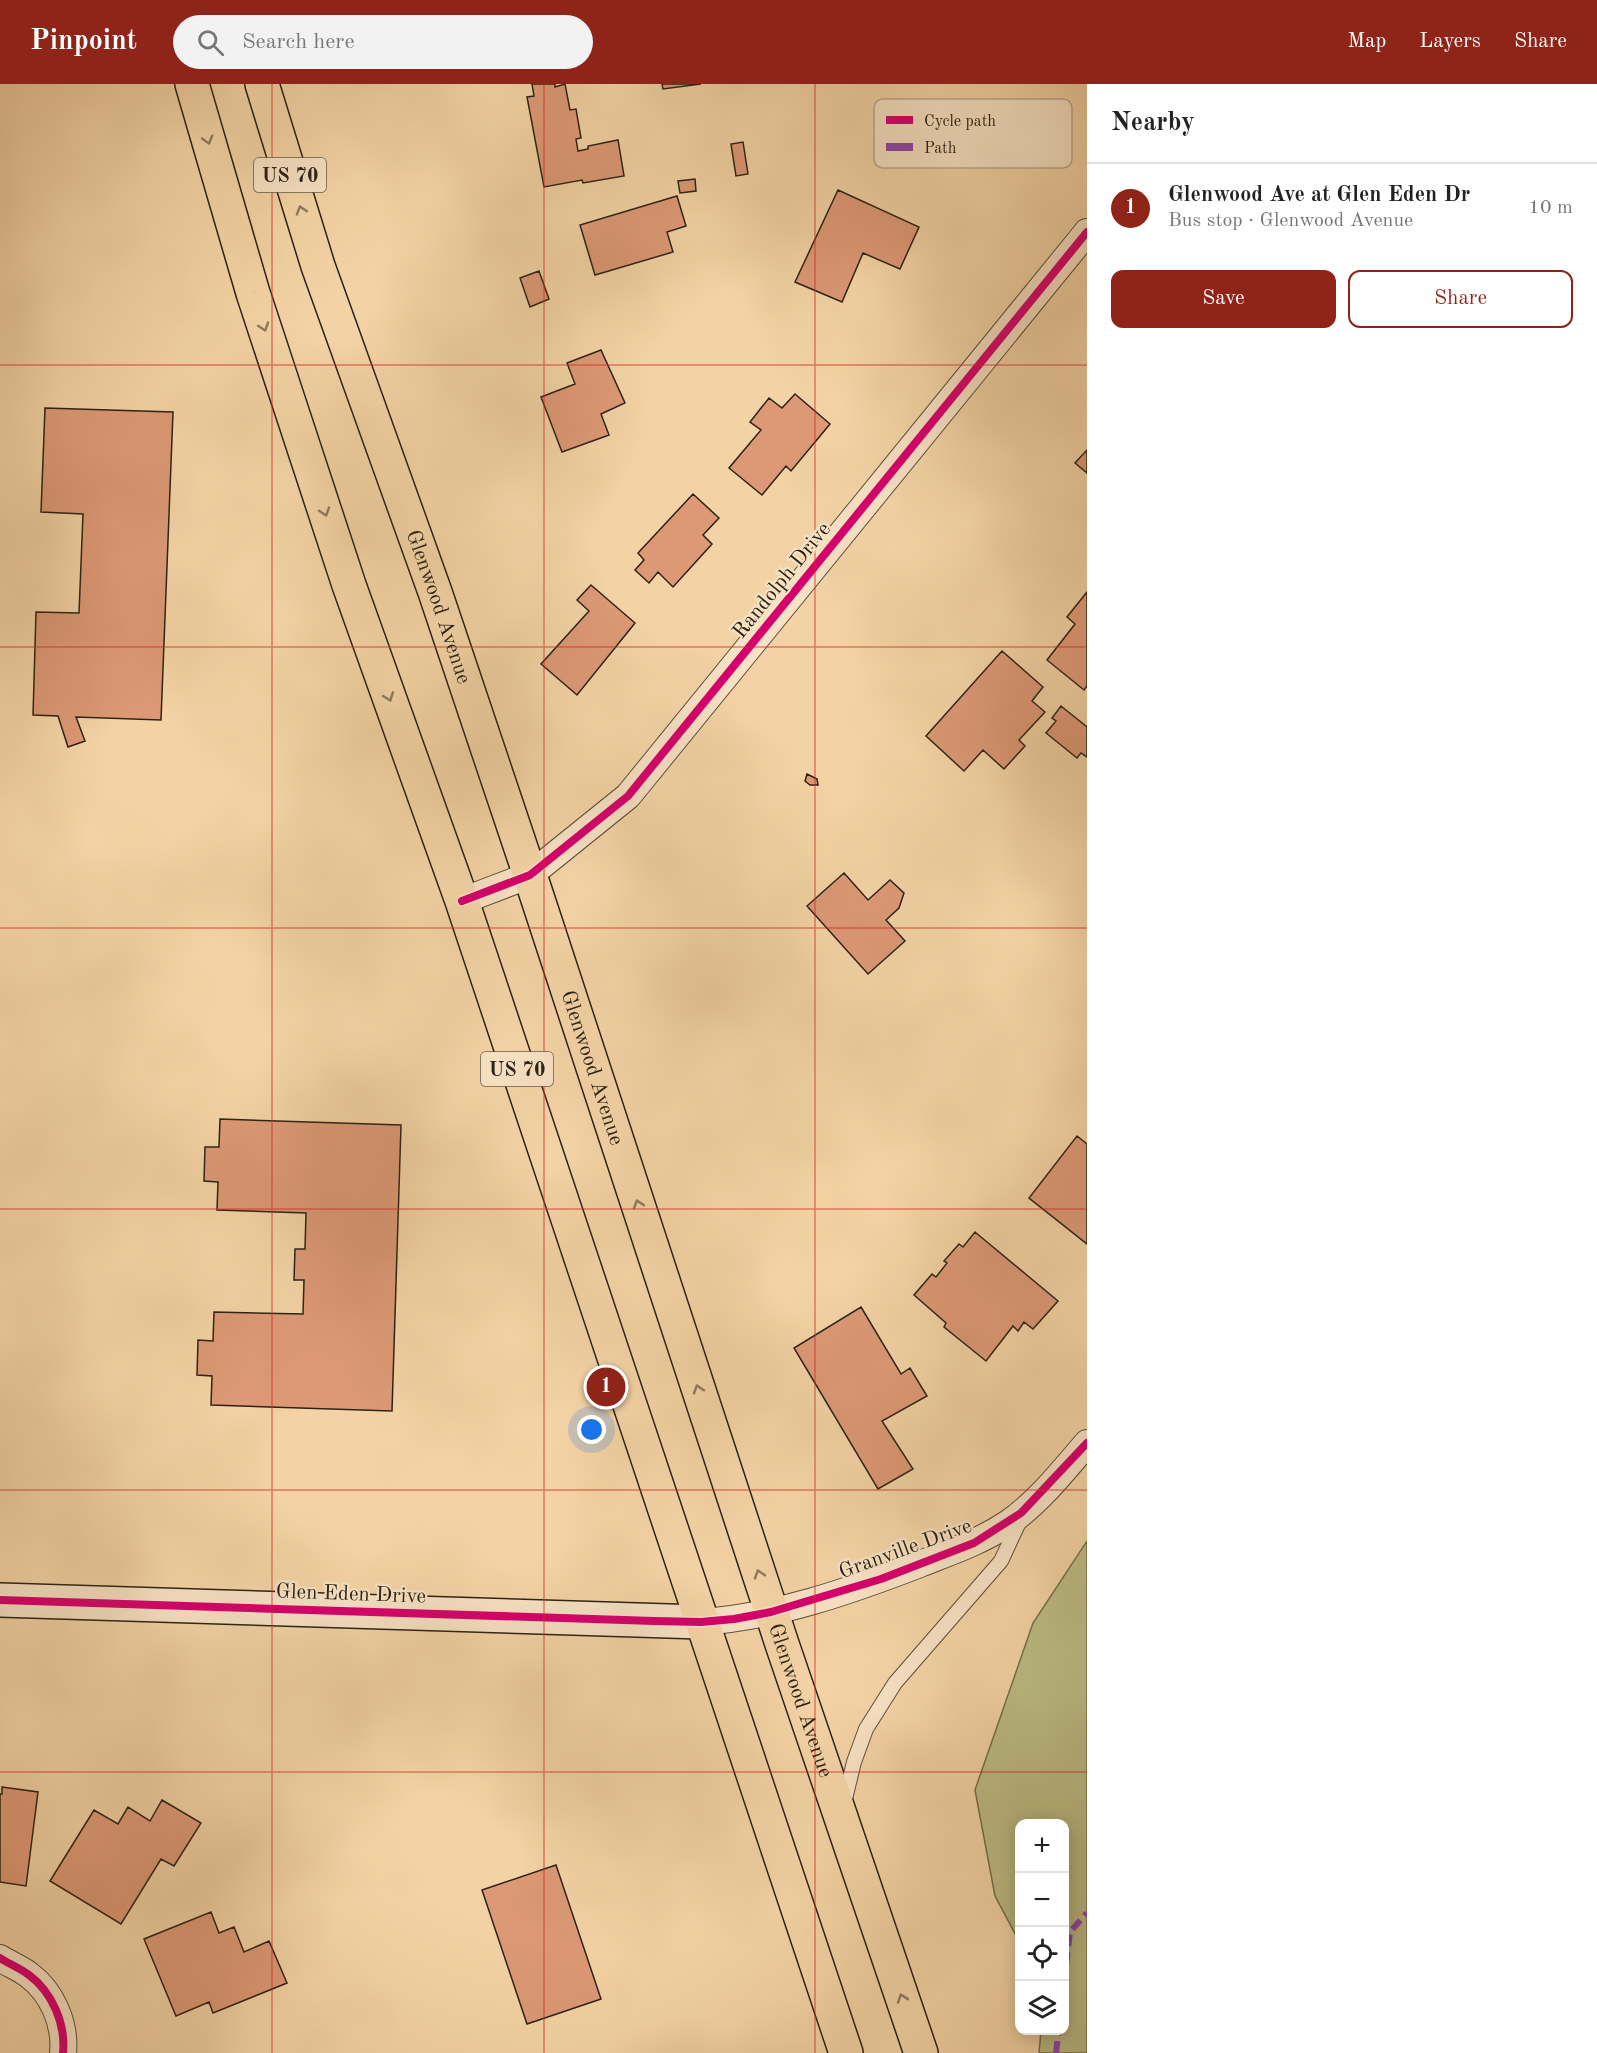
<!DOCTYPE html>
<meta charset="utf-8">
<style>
:root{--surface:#fff;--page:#f2f2f2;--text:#222;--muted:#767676;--line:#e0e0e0;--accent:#8f2418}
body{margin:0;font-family:"Old Standard TT",serif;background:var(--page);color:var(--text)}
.controls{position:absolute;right:18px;bottom:18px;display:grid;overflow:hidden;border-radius:12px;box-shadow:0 3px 15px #0003}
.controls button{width:54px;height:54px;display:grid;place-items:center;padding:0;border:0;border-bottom:2px solid var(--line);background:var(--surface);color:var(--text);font:30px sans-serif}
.you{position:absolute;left:592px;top:1346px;width:21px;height:21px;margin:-15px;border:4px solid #fff;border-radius:50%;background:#1a73e8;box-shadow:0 0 0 9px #1a73e833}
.badge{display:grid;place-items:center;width:39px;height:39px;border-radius:50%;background:var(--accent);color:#fff;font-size:20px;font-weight:700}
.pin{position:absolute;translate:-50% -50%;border:3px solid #fff;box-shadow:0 2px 6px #0006}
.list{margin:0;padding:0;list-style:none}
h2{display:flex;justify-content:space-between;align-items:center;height:78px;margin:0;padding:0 24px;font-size:26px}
h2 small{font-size:20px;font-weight:400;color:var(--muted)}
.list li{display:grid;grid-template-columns:39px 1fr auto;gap:18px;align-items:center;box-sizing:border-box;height:90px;padding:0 24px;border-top:2px solid var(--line)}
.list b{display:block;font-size:22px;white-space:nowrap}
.list p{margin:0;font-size:20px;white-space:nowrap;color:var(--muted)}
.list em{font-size:20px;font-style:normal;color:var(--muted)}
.actions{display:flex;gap:12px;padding:18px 24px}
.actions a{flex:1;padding:14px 0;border:2px solid var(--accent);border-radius:12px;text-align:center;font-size:21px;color:var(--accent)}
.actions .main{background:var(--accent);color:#fff}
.icon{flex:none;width:33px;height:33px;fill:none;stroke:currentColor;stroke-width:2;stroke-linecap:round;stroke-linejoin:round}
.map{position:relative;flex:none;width:1087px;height:1969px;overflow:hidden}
header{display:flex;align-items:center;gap:36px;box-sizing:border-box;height:84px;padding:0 30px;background:var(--accent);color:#fff}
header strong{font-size:28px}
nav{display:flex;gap:33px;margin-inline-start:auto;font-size:21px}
.search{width:420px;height:54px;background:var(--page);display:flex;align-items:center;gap:15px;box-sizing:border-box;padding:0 21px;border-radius:33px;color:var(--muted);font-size:22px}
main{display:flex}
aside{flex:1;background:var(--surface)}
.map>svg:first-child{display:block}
.green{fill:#bcbc86;stroke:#746f4e;stroke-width:1.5}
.building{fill:#dd9976;stroke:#2b2215;stroke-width:1.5}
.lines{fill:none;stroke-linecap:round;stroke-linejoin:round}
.lane-casing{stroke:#5d4e39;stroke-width:16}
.street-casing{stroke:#5d4e39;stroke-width:28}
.secondary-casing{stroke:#2b2215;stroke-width:36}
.primary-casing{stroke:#2b2215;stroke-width:36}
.lane{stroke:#f7e2c4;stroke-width:14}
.street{stroke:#f7e2c4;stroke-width:26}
.secondary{stroke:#f7e2c4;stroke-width:33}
.primary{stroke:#f3d3a5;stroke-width:33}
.quiet{stroke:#8e44ad;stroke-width:6;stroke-dasharray:12 6;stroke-linecap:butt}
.cycleway-casing{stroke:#f7e2c4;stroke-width:11}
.cycleway{stroke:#d6006c;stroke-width:8}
.oneway{stroke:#8f7a5d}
.grid{fill:none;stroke:#d62828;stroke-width:1.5;stroke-opacity:0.55}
.labels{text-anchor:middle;stroke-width:4.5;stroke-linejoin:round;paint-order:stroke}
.shield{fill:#f7e2c4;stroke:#685c4a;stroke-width:1.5}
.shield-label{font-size:20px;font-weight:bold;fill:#2b2215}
.street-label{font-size:21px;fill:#2b2215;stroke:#f7e2c4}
.key{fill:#f7e2c4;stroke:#baa890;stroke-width:1.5}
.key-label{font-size:16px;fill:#2b2215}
</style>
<header>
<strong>Pinpoint</strong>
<div class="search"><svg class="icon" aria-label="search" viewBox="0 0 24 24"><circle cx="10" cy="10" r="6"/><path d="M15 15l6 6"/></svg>Search here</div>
<nav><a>Map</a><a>Layers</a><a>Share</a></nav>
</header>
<main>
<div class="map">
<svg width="1087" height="1969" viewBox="0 0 1087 1969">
<rect width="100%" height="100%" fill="#f3d3a5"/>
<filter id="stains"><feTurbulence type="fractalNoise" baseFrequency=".00333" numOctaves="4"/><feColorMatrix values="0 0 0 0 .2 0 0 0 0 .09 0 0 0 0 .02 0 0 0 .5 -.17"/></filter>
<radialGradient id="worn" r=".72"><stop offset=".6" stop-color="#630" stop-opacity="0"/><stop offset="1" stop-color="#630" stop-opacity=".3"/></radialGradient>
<path class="green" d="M1087,1457V1969H1039L1041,1947L1064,1946V1740H1020L1019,1857L995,1812L975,1706L1033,1539Z"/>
<path class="building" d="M532,0H555V3L565,0L570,26L576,25L581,54L576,55L578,67L588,65V62L618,56L624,92L583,99L582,96L544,103L527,13L534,12Z
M662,0H701L663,5Z
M743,58L748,90L736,92L731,60Z
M695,95L696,107L680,109L678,97Z
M838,106L919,143L900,185L863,169L842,218L795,198Z
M677,112L686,142L667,148L673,168L595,191L580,141Z
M539,187L549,215L530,223L520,194Z
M601,266L625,319L601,330L609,351L562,368L541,313L575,300L567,279Z
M795,310L830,340L791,387L786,382L762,411L729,384L761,346L750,338L769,314L782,324Z
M45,324L173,328L161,636L76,633L85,657L68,663L58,632L33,631L36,528L79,529L83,430L41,428Z
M1087,366V389L1075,379Z
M693,410L719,434L703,451L712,460L673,503L658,488L649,499L635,486L644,476L638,469Z
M591,501L635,539L577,611L541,580L589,527L577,516Z
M1087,508V602L1084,606L1047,576L1075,540L1067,533Z
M1002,567L1043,603L1032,617L1045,628L1019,656L1025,662L1004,685L983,666L964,687L926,652Z
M1061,622L1087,643V673L1081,669L1077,674L1046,649L1056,637L1052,634Z
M807,690L817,695L818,701H810L805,697Z
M844,789L868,816L890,796L904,809L899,824L886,836L905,857L868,890L807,822Z
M220,1035L401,1041L392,1327L211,1321L212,1292L197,1291L198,1256L213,1257L214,1228L303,1230L304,1196H294L295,1165H305L306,1129L217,1126L218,1098L204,1097L205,1063H219Z
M1077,1052L1087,1060V1160L1029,1114Z
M975,1148L1058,1217L1033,1245L1024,1238L1018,1247L1013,1242L986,1277L944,1243L946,1239L914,1211L932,1190L936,1193L947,1179L944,1177L959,1160L963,1163Z
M861,1223L901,1290L910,1284L927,1312L882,1337L913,1385L878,1405L794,1264Z
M2,1703L38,1708L26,1802L0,1798V1710H2Z
M162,1716L201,1739L174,1782L161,1775L121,1840L50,1797L94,1726L118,1740L128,1723L150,1737Z
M556,1781L601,1915L527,1940L482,1806Z
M211,1828L219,1849L234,1843L244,1868L269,1857L287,1899L213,1929L209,1918L176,1932L144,1855Z"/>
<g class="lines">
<defs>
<path id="lane" d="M844,1719L854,1678L866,1645L895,1599L1001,1477L1021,1434"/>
<path id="street" d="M462,817L530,791L628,712L1087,148
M701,1538C776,1533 850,1507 920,1480C950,1468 980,1458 1007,1440C1038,1419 1063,1387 1087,1359
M0,1874C9,1880 20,1884 29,1891C52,1908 66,1940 63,1969"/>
<path id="secondary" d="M0,1516L701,1538"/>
<g id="primary">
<path d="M192,0L253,209L349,501L462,817L846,1969"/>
<path id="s1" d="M262,0L318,182L435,508L530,791L782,1560L921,1969"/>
</g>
</defs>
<use href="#lane" class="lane-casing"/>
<use href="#street" class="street-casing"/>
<use href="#secondary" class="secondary-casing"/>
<use href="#primary" class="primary-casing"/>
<use href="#lane" class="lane"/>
<use href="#street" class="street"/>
<use href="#secondary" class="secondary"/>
<use href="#primary" class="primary"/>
<path class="quiet" d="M1064,1898L1070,1848L1087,1829
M1056,1969L1059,1946"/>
<defs>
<path id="cycleway" d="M462,817L530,791L628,712L1087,148
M0,1516L654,1537L701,1538L734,1535L771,1528L881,1495L974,1459L1021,1429L1087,1359
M0,1874C9,1880 20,1884 29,1891C52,1908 66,1940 63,1969"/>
</defs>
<use href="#cycleway" class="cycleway-casing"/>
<use href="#cycleway" class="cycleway"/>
</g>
<defs><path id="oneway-chevron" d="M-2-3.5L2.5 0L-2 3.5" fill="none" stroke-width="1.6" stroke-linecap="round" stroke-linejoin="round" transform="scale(1.5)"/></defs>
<g class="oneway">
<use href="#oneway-chevron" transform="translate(208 56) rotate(74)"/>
<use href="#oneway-chevron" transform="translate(301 126) rotate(-107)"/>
<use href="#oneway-chevron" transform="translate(264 243) rotate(72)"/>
<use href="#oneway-chevron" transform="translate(325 428) rotate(72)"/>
<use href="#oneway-chevron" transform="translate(389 613) rotate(70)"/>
<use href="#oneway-chevron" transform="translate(638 1120) rotate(-108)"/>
<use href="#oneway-chevron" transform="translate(698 1305) rotate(-108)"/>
<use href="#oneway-chevron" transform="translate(759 1490) rotate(-108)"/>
<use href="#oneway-chevron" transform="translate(902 1914) rotate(-109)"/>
</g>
<path class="grid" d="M272,0V1969M544,0V1969M815,0V1969M0,281H1087M0,563H1087M0,844H1087M0,1125H1087M0,1406H1087M0,1688H1087"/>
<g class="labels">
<g class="shield">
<rect x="254" y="74" width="72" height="34" rx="4.5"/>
<rect x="481" y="968" width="72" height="34" rx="4.5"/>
</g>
<g class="shield-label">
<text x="290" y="98">US 70</text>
<text x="517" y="992">US 70</text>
</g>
<g class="street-label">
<text transform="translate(781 496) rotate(-51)" y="7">Randolph Drive</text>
<text dy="7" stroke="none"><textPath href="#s1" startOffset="552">Glenwood Avenue</textPath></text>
<text dy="7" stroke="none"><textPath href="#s1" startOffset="1038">Glenwood Avenue</textPath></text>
<text transform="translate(905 1464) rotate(-20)" y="7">Granville Drive</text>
<text transform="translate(351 1509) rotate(2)" y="7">Glen Eden Drive</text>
<text dy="7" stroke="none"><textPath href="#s1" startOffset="1704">Glenwood Avenue</textPath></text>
</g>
</g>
<rect x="874" y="15" width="198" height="69" rx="9" class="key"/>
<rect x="886" y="32" width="27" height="8" fill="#d6006c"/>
<rect x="886" y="59" width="27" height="8" fill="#8e44ad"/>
<g class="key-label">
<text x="924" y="42">Cycle path</text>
<text x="924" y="69">Path</text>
</g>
<rect width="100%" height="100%" filter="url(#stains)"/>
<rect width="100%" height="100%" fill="url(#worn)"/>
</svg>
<div class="controls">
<button>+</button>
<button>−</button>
<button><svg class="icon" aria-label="locate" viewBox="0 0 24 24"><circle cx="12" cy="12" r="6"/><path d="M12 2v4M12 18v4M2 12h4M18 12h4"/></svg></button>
<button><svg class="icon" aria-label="layers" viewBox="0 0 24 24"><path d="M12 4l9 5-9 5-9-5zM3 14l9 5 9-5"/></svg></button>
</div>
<div class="you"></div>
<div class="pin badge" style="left:606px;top:1303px">1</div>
</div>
<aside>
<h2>Nearby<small></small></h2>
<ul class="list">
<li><span class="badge">1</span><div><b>Glenwood Ave at Glen Eden Dr</b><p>Bus stop · Glenwood Avenue</p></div><em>10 m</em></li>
</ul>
<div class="actions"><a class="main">Save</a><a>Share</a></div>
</aside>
</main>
